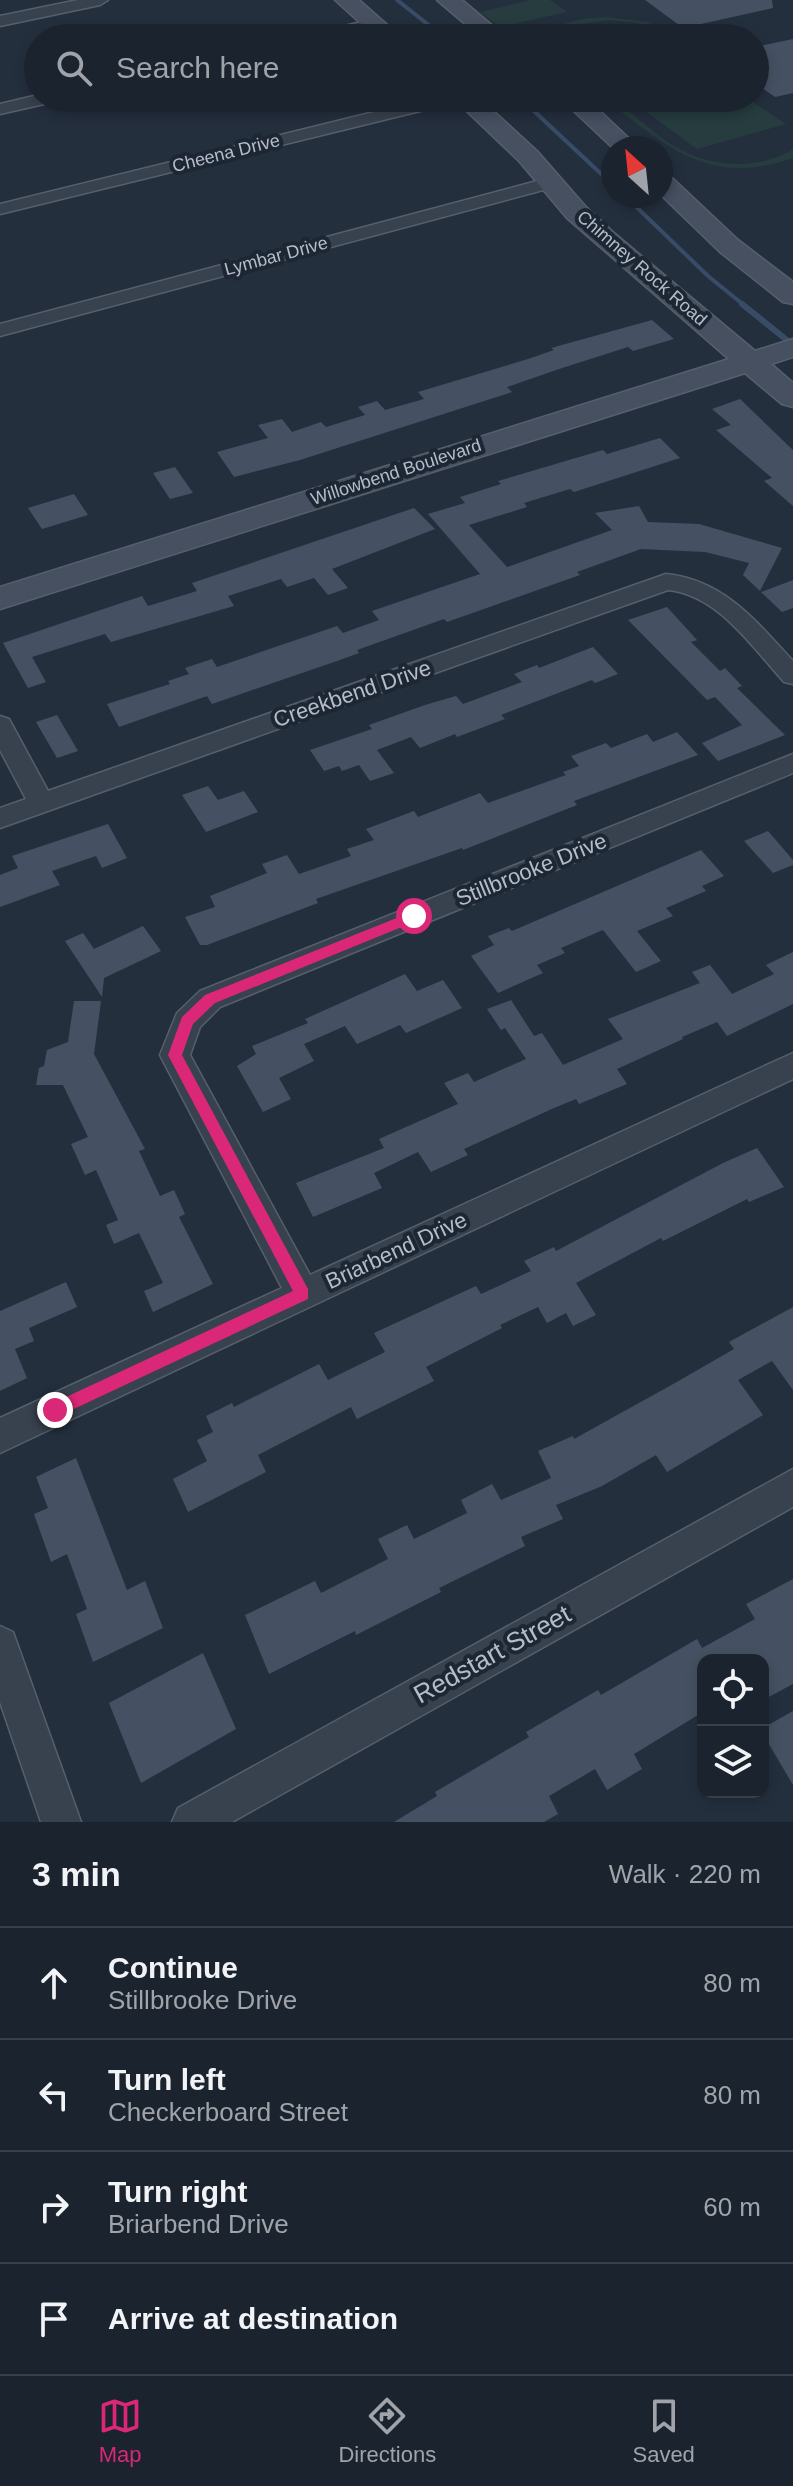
<!DOCTYPE html>
<meta charset="utf-8">
<style>
:root{--surface:#1b232e;--page:#242b36;--text:#f1f3f6;--muted:#a0a4aa;--line:#39404a;--accent:#db2777}
body{margin:0;font-family:Arial,sans-serif;background:var(--page);color:var(--text)}
.controls{position:absolute;right:24px;bottom:24px;display:grid;overflow:hidden;border-radius:16px;box-shadow:0 4px 12px #0003}
.controls button{width:72px;height:72px;display:grid;place-items:center;padding:0;border:0;border-bottom:2px solid var(--line);background:var(--surface);color:var(--text);font:40px sans-serif}
.compass{position:absolute;left:601px;top:136px;width:72px;height:72px;border-radius:50%;background:var(--surface);box-shadow:0 4px 12px #0003;rotate:333deg}
.stop{position:absolute;width:24px;height:24px;margin:-18px;border:6px solid #db2777;border-radius:50%;background:#fff}
.stop.end{background:#db2777;border-color:#fff;box-shadow:0 2px 8px #0008}
.list{margin:0;padding:0;list-style:none}
h2{display:flex;justify-content:space-between;align-items:center;height:104px;margin:0;padding:0 32px;font-size:34px}
h2 small{font-size:26px;font-weight:400;color:var(--muted)}
.list li{display:grid;grid-template-columns:52px 1fr auto;gap:24px;align-items:center;box-sizing:border-box;height:112px;padding:0 32px;border-top:2px solid var(--line)}
.list b{display:block;font-size:30px;white-space:nowrap}
.list p{margin:0;font-size:26px;white-space:nowrap;color:var(--muted)}
.list em{font-size:26px;font-style:normal;color:var(--muted)}
.icon{flex:none;width:44px;height:44px;fill:none;stroke:currentColor;stroke-width:2;stroke-linecap:round;stroke-linejoin:round}
.map{position:relative;flex:none;width:793px;height:1822px;overflow:hidden}
.search{position:absolute;background:var(--surface);box-shadow:0 4px 12px #0003;left:24px;right:24px;top:24px;height:88px;display:flex;align-items:center;gap:20px;box-sizing:border-box;padding:0 28px;border-radius:44px;color:var(--muted);font-size:30px}
.sheet{height:552px;background:var(--surface)}
nav{display:flex;justify-content:space-around;align-items:center;box-sizing:border-box;height:112px;border-top:2px solid var(--line);background:var(--surface);font-size:22px;color:var(--muted)}
nav a{display:grid;justify-items:center;gap:4px}
nav .on{color:var(--accent)}
.map>svg:first-child{display:block}
.green{fill:#263c3f}
.lines{fill:none;stroke-linecap:round;stroke-linejoin:round}
.stream-far1{stroke:#394c67;stroke-width:4}
.stream{stroke:#394c67;stroke-width:6}
.building{fill:#455162}
.street-casing{stroke:#565f6c;stroke-width:3}
.secondary-casing{stroke:#565f6c;stroke-width:3}
.street{fill:#38414e;fill-rule:evenodd}
.secondary{fill:#465061;fill-rule:evenodd}
.route{fill:#db2777}
.labels{text-anchor:middle;stroke-width:8;stroke-linejoin:round;paint-order:stroke}
.far-street-label{font-size:18px;fill:#b4bcc9;stroke:#1d2633}
.street-label{font-size:22px;fill:#b4bcc9;stroke:#1d2633}
.near-street-label{font-size:26px;fill:#b4bcc9;stroke:#1d2633}
</style>
<div class="map">
<svg width="793" height="1822" viewBox="0 0 793 1822">
<rect width="100%" height="100%" fill="#242f3e"/>
<path class="green" d="M531,0H550L567,12L500,27L480,12Z
M607,17L647,22L681,38H671L638,23L610,20L573,25L553,38H545C560,20 584,18 607,17Z
M603,98H612C635,115 658,138 683,151C716,168 762,169 793,149V158C708,188 667,146 603,98Z
M627,98H747L786,124L697,149Z"/>
<g class="lines">
<path class="stream-far1" d="M397,0L445,38
M520,98L613,185
M625,196L708,276L745,306"/>
<path class="stream" d="M742,304L793,345"/>
</g>
<path class="building" d="M645,0H772L773,8L683,28Z
M793,39V93L775,97L755,83V47Z
M652,320L674,339L633,351L628,347L559,369L507,387L512,392L300,460L234,477L217,452L268,438L258,425L282,419L292,432L321,422L326,427L365,415L358,407L377,401L385,410L424,399L418,392L528,359L554,350L551,348Z
M740,399L793,450V506L764,481L772,478L716,430L731,425L712,409Z
M660,438L680,458L574,492L570,489L524,503L527,507L469,525L507,567L612,530L595,513L639,506L648,522L699,524L782,548L760,591L743,575L749,563L705,552L641,549L577,572L580,575L447,622L444,619L357,650L359,653L337,661L212,704L207,696L119,727L107,704L170,684L168,681L189,674L185,668L212,659L217,667L337,626L343,633L379,620L372,611L480,574L428,514L465,503L460,497L501,484L498,481L603,450L607,454Z
M175,467L193,493L170,499L153,473Z
M74,494L88,515L42,529L28,508Z
M414,508L435,529L332,569L348,588L328,595L314,578L287,587L281,579L228,596L234,606L111,642L105,634L32,657L46,682L28,688L3,643L142,596L148,606L197,591L192,583Z
M793,580V608L782,612L761,592Z
M667,607L697,640L691,642L720,671L725,668L742,686L737,688L785,735L718,761L702,743L742,725L715,697L707,700L628,620Z
M593,647L618,674L595,683L592,680L501,715L505,719L457,737L455,734L420,748L411,737L377,750L394,773L370,781L359,765L342,771L339,766L324,771L310,750L372,729L369,725L425,705L456,696L463,704L522,682L514,674L537,665L539,668Z
M57,715L78,751L57,758L36,722Z
M677,732L698,755L574,801L577,805L463,850L462,848L316,899L318,903L207,945H200L185,917L215,907L210,896L267,873L262,864L287,855L299,874L351,856L347,849L374,840L366,829L414,811L418,817L480,793L488,803L566,775L563,772L579,766L571,756L606,743L611,748L647,734L653,742Z
M208,786L218,800L244,791L258,812L206,832L182,795Z
M108,824L127,858L102,868L96,856L52,871L60,885L0,907V875L18,868L12,856Z
M768,831L793,860V865L773,873L744,841Z
M701,850L724,876L702,886L706,891L666,908L673,916L637,931L661,961L636,972L603,930L561,948L565,953L537,965L543,973L498,993L471,956L494,945L488,936L509,928L512,931Z
M143,926L161,951L104,978L102,997L65,941L83,933L94,949Z
M793,952V1004L727,1036L717,1022L682,1037L683,1039L617,1069L627,1084L579,1104L576,1099L554,1108L464,1149L468,1155L431,1172L418,1152L374,1173L382,1188L313,1217L296,1183L384,1148L379,1139L458,1104L444,1083L468,1073L474,1082L526,1059L505,1028L501,1030L487,1009L511,1000L534,1036L542,1033L563,1065L623,1039L608,1019L700,983L692,972L710,965L732,994L774,974L766,965Z
M405,974L417,991L443,980L462,1008L406,1033L400,1025L357,1044L345,1026L304,1044L314,1061L279,1078L291,1099L263,1112L237,1066L256,1054L252,1046L308,1023L305,1019Z
M74,1001H101L94,1054L145,1149L139,1151L160,1196L174,1190L185,1214L179,1217L213,1284L153,1312L144,1291L163,1283L139,1233L114,1244L106,1225L118,1220L96,1170L85,1175L71,1144L88,1137L63,1085H36L39,1068L44,1066L47,1050L68,1042Z
M757,1148L784,1187L749,1202L747,1199L663,1241L661,1238L576,1283L596,1315L573,1326L566,1313L547,1323L538,1307L500,1325L502,1328L426,1367L434,1381L357,1419L351,1407L258,1455L266,1472L188,1512L173,1479L207,1461L197,1440L213,1432L206,1416L232,1403L234,1407L319,1364L328,1380L385,1352L374,1333L476,1286L481,1294L531,1271L524,1261L554,1247L556,1251L723,1163Z
M66,1282L77,1307L29,1328L34,1341L15,1349L27,1378L0,1391V1311Z
M793,1307V1390L772,1361L738,1380L763,1415L667,1472L656,1455L602,1486L556,1505L563,1519L521,1537L525,1546L439,1588L441,1592L356,1635L355,1631L269,1674L245,1615L315,1581L321,1593L388,1559L378,1539L407,1525L414,1539L467,1513L461,1500L492,1484L501,1500L551,1478L538,1451L573,1436L574,1439L675,1383L734,1349L729,1342Z
M76,1458L127,1590L145,1581L163,1628L93,1662L76,1614L87,1609L67,1554L51,1562L34,1514L48,1508L36,1477Z
M793,1579V1684L763,1700V1660H703V1712L634,1754L642,1769L607,1790L595,1769L549,1796L558,1814L544,1822H394L437,1796L435,1792L529,1737L526,1732L598,1690L601,1695L697,1639L702,1648L755,1619L746,1604Z
M203,1653L236,1729L141,1783L109,1703Z
M793,1711V1785L763,1734V1728Z"/>
<g class="lines">
<defs>
<path id="street" d="M78,0H108L100,5L0,26V16Z
M374,19L380,21V27L334,38H305L307,35Z
M38,95V98H55L53,102L0,114V104Z
M431,98H459L457,102L0,214V204Z
M552,177L561,182L558,186L0,336V324Z
M666,574C724,580 756,621 793,661V684L784,682C752,647 718,595 668,590L0,828V808L26,799L0,750V716L9,719L48,791Z
M793,754V773L220,1007L200,1027L190,1055L310,1275L793,1053V1079L0,1453V1418L282,1288L160,1055L177,1013L200,991Z
M793,1469V1507L232,1822H172L178,1808Z
M0,1626L13,1632L81,1822H41L0,1702Z"/>
<path id="secondary" d="M335,0H359L402,38H377Z
M437,0H462L507,38H482Z
M453,98H479L537,151L585,206L615,234L755,351L793,339V357L771,364L793,383V407L782,404L745,373L0,609V587L729,359L567,218L519,161Z
M560,98H586L639,148H613Z
M661,173L670,176L738,240L793,282V304L783,302L720,252L661,195Z"/>
</defs>
<use href="#street" class="street-casing"/>
<use href="#secondary" class="secondary-casing"/>
<use href="#street" class="street"/>
<use href="#secondary" class="secondary"/>
</g>
<path class="route" d="M414,911L421,916L419,920L215,1003L193,1024L182,1055L308,1289V1299L61,1415H49V1405L293,1291L168,1055L182,1017L205,995Z"/>
<g class="labels">
<g class="far-street-label">
<text transform="translate(226 153) rotate(-14)" y="6">Cheena Drive</text>
<text transform="translate(276 256) rotate(-15)" y="6">Lymbar Drive</text>
<text transform="translate(642 268) rotate(41)" y="6">Chimney Rock Road</text>
<text transform="translate(396 472) rotate(-18)" y="6">Willowbend Boulevard</text>
</g>
<g class="street-label">
<text transform="translate(352 693) rotate(-19)" y="8">Creekbend Drive</text>
<text transform="translate(531 869) rotate(-22)" y="8">Stillbrooke Drive</text>
<text transform="translate(396 1250) rotate(-25)" y="8">Briarbend Drive</text>
</g>
<g class="near-street-label">
<text transform="translate(492 1654) rotate(-29)" y="9">Redstart Street</text>
</g>
</g>
</svg>
<div class="controls">
<button><svg class="icon" aria-label="locate" viewBox="0 0 24 24"><circle cx="12" cy="12" r="6"/><path d="M12 2v4M12 18v4M2 12h4M18 12h4"/></svg></button>
<button><svg class="icon" aria-label="layers" viewBox="0 0 24 24"><path d="M12 4l9 5-9 5-9-5zM3 14l9 5 9-5"/></svg></button>
</div>
<svg class="compass" viewBox="-18 -18 36 36"><path d="M0-13l5 13h-10z" fill="#e53935"/><path d="M0 13l5-13h-10z" fill="#a0a4aa"/></svg>
<div class="stop" style="left:414px;top:916px"></div>
<div class="stop end" style="left:55px;top:1410px"></div>
<div class="search"><svg class="icon" aria-label="search" viewBox="0 0 24 24"><circle cx="10" cy="10" r="6"/><path d="M15 15l6 6"/></svg>Search here</div>
</div>
<section class="sheet">
<h2>3 min<small>Walk · 220 m</small></h2>
<ul class="list">
<li><svg class="icon" aria-label="ahead" viewBox="0 0 24 24"><path d="M12 20V5M6 11l6-6 6 6"/></svg><div><b>Continue</b><p>Stillbrooke Drive</p></div><em>80 m</em></li>
<li><svg class="icon" aria-label="left" viewBox="0 0 24 24"><path d="M17 20v-9H6M10 6l-5 5 5 5"/></svg><div><b>Turn left</b><p>Checkerboard Street</p></div><em>80 m</em></li>
<li><svg class="icon" aria-label="right" viewBox="0 0 24 24"><path d="M7 20v-9h11M14 6l5 5-5 5"/></svg><div><b>Turn right</b><p>Briarbend Drive</p></div><em>60 m</em></li>
<li><svg class="icon" aria-label="arrive" viewBox="0 0 24 24"><path d="M6 21V4h12l-3 4 3 4H6"/></svg><div><b>Arrive at destination</b></div></li>
</ul>
</section>
<nav>
<a class="on"><svg class="icon" aria-label="map" viewBox="0 0 24 24"><path d="M3 6l6-2 6 2 6-2v14l-6 2-6-2-6 2zM9 4v14M15 6v14"/></svg>Map</a>
<a><svg class="icon" aria-label="directions" viewBox="0 0 24 24"><path d="M12 3l9 9-9 9-9-9zM9 14v-3h6M13 9l2 2-2 2"/></svg>Directions</a>
<a><svg class="icon" aria-label="saved" viewBox="0 0 24 24"><path d="M7 4h10v16l-5-4-5 4z"/></svg>Saved</a>
</nav>
